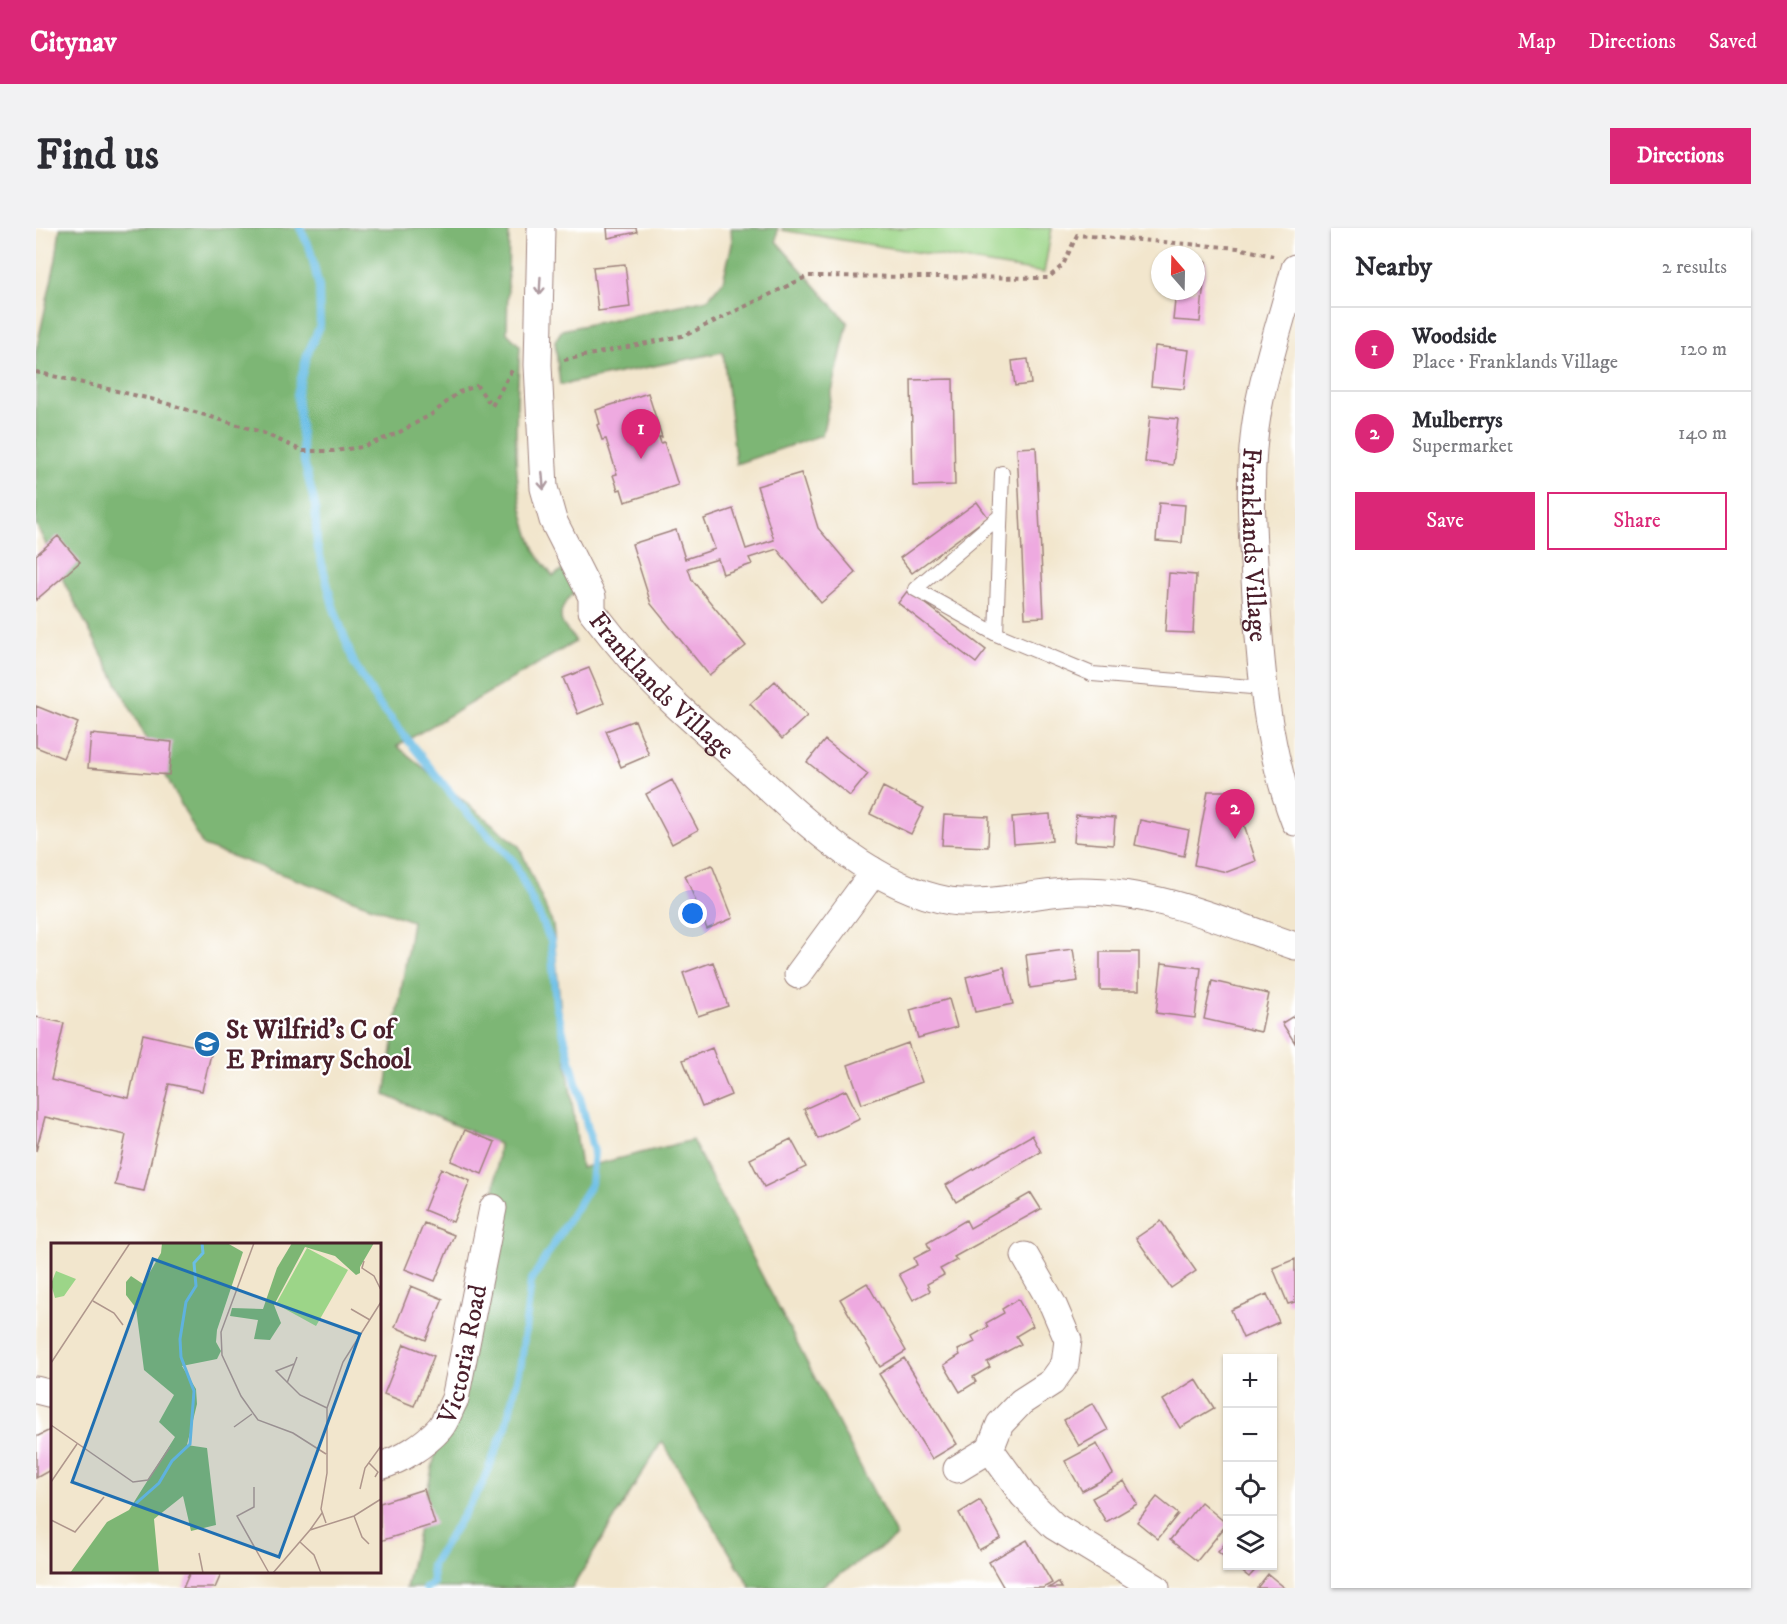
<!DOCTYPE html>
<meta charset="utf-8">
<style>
:root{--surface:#fff;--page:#f2f2f3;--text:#2b2b33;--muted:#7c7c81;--line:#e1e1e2;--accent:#db2777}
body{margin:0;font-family:"IM FELL DW Pica",serif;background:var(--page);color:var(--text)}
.controls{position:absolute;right:18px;bottom:18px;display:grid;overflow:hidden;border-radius:0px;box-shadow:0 2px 4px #0004}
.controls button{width:54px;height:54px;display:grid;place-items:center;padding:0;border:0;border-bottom:2px solid var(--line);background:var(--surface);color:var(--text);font:30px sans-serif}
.compass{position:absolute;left:1115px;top:18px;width:54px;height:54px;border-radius:50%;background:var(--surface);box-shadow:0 2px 4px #0004;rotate:340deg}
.you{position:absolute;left:657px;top:686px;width:21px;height:21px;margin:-15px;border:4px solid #fff;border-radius:50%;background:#1a73e8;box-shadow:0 0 0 9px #1a73e833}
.badge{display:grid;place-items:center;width:39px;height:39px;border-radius:50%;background:var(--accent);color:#fff;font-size:20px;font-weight:700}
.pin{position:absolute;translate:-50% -50px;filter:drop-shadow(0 2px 3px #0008)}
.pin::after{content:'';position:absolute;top:32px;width:21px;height:18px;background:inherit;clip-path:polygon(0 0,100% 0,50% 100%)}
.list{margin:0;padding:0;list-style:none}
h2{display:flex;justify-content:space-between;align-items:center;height:78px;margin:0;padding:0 24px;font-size:26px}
h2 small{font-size:20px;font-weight:400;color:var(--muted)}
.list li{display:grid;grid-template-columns:39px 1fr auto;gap:18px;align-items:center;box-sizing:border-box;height:84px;padding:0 24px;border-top:2px solid var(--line)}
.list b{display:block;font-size:22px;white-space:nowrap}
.list p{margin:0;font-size:20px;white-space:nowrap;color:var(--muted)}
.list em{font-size:20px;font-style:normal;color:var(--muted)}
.actions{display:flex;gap:12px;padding:18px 24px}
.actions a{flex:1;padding:14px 0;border:2px solid var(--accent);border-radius:0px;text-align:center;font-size:21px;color:var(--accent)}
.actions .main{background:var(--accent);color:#fff}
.icon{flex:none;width:33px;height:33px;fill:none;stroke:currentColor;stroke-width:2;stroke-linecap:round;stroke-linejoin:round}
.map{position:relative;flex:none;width:1259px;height:1360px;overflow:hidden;border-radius:0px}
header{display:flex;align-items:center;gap:36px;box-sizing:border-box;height:84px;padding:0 30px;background:var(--accent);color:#fff}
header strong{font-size:28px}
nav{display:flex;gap:33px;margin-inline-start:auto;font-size:21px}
.intro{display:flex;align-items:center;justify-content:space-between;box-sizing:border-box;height:144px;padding:0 36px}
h1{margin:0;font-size:42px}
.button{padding:15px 27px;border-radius:0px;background:var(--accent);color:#fff;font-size:21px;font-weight:700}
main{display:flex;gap:36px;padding:0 36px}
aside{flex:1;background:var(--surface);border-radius:0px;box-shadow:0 2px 4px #0004}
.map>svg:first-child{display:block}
.green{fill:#9cd588;stroke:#737a5a;stroke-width:1.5}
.forest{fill:#7db674;stroke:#646a50;stroke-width:1.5}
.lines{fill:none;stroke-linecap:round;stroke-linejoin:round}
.stream{stroke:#6abee6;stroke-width:8}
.building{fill:#eeaae0}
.lane-casing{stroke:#9e827c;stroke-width:16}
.street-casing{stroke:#9e827c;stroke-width:29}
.path{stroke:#9e827c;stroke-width:4;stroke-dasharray:4.5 4.5;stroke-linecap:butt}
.lane{stroke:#fff;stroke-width:14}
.street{stroke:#fff;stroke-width:27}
.oneway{stroke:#ae9aa0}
.labels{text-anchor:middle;stroke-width:4.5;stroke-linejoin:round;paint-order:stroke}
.street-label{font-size:26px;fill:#4a1f2b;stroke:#fff}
.poi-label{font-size:26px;font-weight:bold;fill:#4a1f2b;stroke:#fff;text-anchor:start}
.inset-river{fill:none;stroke:#6abee6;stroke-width:3}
.inset-road{fill:none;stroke:#af968c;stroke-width:1.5}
.view{fill:#1f6fb2;fill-opacity:0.15;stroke:#1f6fb2;stroke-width:3}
.inset-edge{fill:none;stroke:#4a1f2b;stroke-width:3}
</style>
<header>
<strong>Citynav</strong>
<nav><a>Map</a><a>Directions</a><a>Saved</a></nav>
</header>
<div class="intro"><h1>Find us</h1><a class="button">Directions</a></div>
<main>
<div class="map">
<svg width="1259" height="1360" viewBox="0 0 1259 1360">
<rect width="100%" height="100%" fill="#fff"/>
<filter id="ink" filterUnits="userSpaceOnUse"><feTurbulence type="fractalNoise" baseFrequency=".0167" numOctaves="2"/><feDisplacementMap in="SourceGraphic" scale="12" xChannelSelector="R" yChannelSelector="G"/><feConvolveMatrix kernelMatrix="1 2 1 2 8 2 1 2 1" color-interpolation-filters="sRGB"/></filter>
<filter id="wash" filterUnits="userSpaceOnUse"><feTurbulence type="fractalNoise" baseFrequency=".008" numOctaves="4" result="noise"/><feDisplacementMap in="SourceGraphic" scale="24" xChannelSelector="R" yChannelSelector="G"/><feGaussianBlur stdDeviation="1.35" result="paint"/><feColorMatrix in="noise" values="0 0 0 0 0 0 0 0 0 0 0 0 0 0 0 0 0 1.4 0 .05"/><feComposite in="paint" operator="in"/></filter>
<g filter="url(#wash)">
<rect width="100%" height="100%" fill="#f2e6cd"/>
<path class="green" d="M746,0H1016L1008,45L746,2Z"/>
<path class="forest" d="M24,0H473L471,105L484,118C481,184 471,259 499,322C503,332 511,340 517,348L531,339L543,361C530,370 517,387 531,402C535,407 538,407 539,414L361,518L483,618L517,697L527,808L545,940L656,912L861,1309L783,1360H715L626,1213L536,1360H370L405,1200L457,980L463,916L349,867L376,693L167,618L31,360L0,296V123L20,31Z
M695,0H742L740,13L812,95L786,207L700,236L687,124L524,157L519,113L526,102L672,71L687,53L696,16Z"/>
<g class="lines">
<path class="stream" d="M264,0L274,21L283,59L284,97L271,127L261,166L268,234L279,277L281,317L297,378L318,435L342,475L425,578L478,634L515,713L520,777L558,924L555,956L495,1053L485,1135L470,1198L446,1257L396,1337L397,1355L390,1360"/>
</g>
<g id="blocks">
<path class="building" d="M571,0H600L601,4L572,10Z
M1160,33L1170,34L1164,94L1137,92L1140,63H1160Z
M589,36L594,79L562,83L557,39Z
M1119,118L1153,122L1148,161L1115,158Z
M992,131L995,156L979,158L976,133Z
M917,151L919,257L877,258L875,152Z
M612,165L626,209H623L625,215L628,214L642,257L589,274L585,261L582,262L577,247L581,246L570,211L566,212L561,197L564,196L560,182Z
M1114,188L1142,191L1137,237L1109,234Z
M1000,219L1008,389L989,390L981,220Z
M765,245L782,300L820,345L785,375L741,321L713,330L716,336L687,346L682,331L652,340L656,352L710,418L673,447L615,376L596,316L640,302L649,331L679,321L668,291L697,281L710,321L738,312L721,258Z
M941,274L952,289L876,345L864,330Z
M1123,275L1149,277L1146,315L1120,313Z
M22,308L44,334L0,372V327Z
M1133,345L1160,347L1157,405L1129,404Z
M872,362L950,422L940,435L862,375Z
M553,440L568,475L542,486L527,450Z
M739,453L771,488L746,511L714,476Z
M0,478L42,495L27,530L0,519Z
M599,492L613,527L585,539L570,503Z
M55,506L136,514L133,547L52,540Z
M789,512L832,546L814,568L771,534Z
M636,552L662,602L636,616L610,566Z
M847,559L888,580L875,606L834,586Z
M1172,563H1197L1220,633L1191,644L1158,637Z
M1014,586L1016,613L978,616L976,589Z
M908,587L953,589L952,619L906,617Z
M1040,587L1079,590L1077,617L1038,614Z
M1104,592L1153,602L1148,628L1099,617Z
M676,637L697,690L671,701L649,647Z
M1037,721L1042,753L994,760L990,727Z
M1064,724H1103V762H1064Z
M677,734L692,778L662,788L647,745Z
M1126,735L1165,740L1159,790L1120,785Z
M968,739L977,776L939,784L930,749Z
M1176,753L1233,766L1225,804L1168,791Z
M913,771L921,799L882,810L874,782Z
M1259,787V815L1246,795Z
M0,789L28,795L15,852L93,870L107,806L176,822L166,863L133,856L108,963L79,957L90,907L9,889L0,923Z
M872,815L886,854L826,876L812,837Z
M676,820L695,867L666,879L647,832Z
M810,862L824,891L782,911L768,881Z
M429,902L459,914L446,946L415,933Z
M996,907L1005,924L920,974L910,957Z
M755,911L770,939L728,959L714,931Z
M405,940L434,953L417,994L388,982Z
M995,965L1005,981L918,1029L921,1032L904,1041L908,1047L891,1056L894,1063L877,1072L863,1046L881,1037L878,1030L894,1022L891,1015L930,992L934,1000Z
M1125,993L1160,1043L1135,1060L1100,1010Z
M388,995L418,1007L399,1053L369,1041Z
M1259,1031V1074L1252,1076L1237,1040Z
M831,1055L870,1123L844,1139L804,1071Z
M375,1058L407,1071L390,1112L359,1099Z
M1231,1066L1243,1094L1207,1110L1195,1082Z
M982,1071L997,1098L980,1108L985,1116L951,1134L954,1139L937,1149L940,1154L924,1164L908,1137L924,1127L922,1122L939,1114L936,1108L952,1099L950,1095L968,1085L966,1081Z
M368,1116L398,1128L378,1178L348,1166Z
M868,1130L921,1216L896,1231L843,1146Z
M1160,1151L1178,1180L1144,1200L1127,1172Z
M1057,1175L1072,1202L1043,1218L1028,1192Z
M16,1201V1241L0,1250V1209Z
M1061,1216L1077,1246L1046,1263L1029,1233Z
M1088,1253L1101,1276L1070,1294L1056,1270Z
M388,1261L399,1296L344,1313V1275Z
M1121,1269L1142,1286L1122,1311L1101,1294Z
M944,1272L965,1310L943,1322L923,1285Z
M1165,1274L1191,1296L1161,1333L1134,1312Z
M991,1312L1016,1355L1007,1360H968L953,1334Z
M1191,1313V1331L1182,1324Z
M1199,1338H1223L1213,1349Z
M154,1344H186L179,1360H147Z
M1232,1346L1249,1360H1221Z
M1022,1354L1026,1360H1013Z"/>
</g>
</g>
<g filter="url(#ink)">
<use href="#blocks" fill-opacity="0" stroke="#9e827c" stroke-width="1.5"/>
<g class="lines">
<defs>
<path id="lane" d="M964,288L879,361L960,406L1056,446L1228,460
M960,406L966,245"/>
<g id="street">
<path id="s1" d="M505,0L502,137L508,260L517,292L556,369V383C569,400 582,416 596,432C631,472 673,506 712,541C767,592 837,660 914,673C952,679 1005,663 1045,663C1121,663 1189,694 1259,718"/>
<path id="s2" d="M1259,40C1247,87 1231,133 1222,181C1211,243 1216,305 1220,367C1225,444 1231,521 1259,594"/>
<path d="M762,747L829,656L836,642"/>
<path d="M989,1028L1017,1077L1032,1112L1029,1136L1016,1154L985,1174L964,1196L954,1221L987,1267L1018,1298L1120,1360"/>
<path d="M0,1162L16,1166"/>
<path id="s3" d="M344,1238C365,1232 389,1217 404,1200C410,1193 414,1180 419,1171L457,980"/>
<path d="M921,1241L954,1221"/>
</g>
</defs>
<use href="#lane" class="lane-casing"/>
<use href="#street" class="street-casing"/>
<path class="path" d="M528,132L650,107L772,48L1012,50L1027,37L1041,7L1202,20L1237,28
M0,144L119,172L225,204L267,223H298L326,219L362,205L396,186L423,164L441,158L456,178L476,142"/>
<use href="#lane" class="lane"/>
<use href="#street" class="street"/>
</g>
<defs><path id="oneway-shaft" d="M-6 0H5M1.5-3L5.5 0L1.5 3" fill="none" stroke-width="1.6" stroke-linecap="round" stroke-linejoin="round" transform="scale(1.5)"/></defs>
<g class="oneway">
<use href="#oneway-shaft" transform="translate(504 58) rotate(93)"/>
<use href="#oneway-shaft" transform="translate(507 253) rotate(85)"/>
</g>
</g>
<defs>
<symbol id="school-disc" viewBox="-11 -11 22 22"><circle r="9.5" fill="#1f6fb2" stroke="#fff"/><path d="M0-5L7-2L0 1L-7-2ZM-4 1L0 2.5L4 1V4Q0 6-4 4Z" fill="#fff"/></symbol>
</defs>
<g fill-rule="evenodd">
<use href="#school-disc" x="156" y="801" width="30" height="30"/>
</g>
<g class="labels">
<g class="street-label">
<text dy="9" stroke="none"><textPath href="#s2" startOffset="282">Franklands Village</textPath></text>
<text dy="9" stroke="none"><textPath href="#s1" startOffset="496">Franklands Village</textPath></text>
<text dy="9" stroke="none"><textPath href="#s3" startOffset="150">Victoria Road</textPath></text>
</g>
<g class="poi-label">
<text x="190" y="810">St Wilfrid's C of<tspan x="190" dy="30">E Primary School</tspan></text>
</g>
</g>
<g transform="translate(15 1015)">
<rect width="330" height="330" fill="#f2e6cd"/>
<path d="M256,5L297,27L265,83L225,61ZM5,28L25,36L13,53L4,55L0,41Z" fill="#9cd588"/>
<path d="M111,0H176L192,9L166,87L165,99L170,108L166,116L131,123L145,146L146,161L136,202L156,205L165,282L140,288L132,253L103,276L108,330H19L56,279L78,267L124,194L108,179L123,152L93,127L85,65L75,52V39L80,33L92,41L110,10ZM241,0H323L309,24V30L305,32L284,13L254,4L223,62L230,80L219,97L203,96L207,77L179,73L181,65L212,66L226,25Z" fill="#7db674"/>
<path class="inset-river" d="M82,263L108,240L121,218L139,201L143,148L130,114L129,96L135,59L145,43L143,20L152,10L151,0"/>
<path class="inset-road" d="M203,0L170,89L171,112L190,153L207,177L242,190L275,211M313,18L311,25L323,33L330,47M42,58L63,70L72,82M300,66L319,77M0,120L79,0M243,121L225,128L249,152L276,165M236,140L246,114M0,182L82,239L97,237L119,204M183,184L201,171M318,220L327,229L324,234M0,239L26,201M203,244V264L186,273L218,330M309,246L314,225L330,203M303,273L311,294L318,301M0,277L24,289L53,254M275,280L270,266L276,230V165L292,119L330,59M259,287L271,270M249,299L263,312L270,330M148,310L152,330M222,330L259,287L303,273L330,256"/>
<path class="view" d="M102,16L309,91L228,314L21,239Z"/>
<rect width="330" height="330" class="inset-edge"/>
</g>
</svg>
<div class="controls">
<button>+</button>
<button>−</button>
<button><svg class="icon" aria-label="locate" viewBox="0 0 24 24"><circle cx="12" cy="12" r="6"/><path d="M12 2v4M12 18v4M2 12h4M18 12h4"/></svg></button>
<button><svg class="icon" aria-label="layers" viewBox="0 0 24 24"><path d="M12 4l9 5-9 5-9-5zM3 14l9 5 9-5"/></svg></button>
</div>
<svg class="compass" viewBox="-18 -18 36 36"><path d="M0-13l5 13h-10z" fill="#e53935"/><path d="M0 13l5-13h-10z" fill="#7c7c81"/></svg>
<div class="you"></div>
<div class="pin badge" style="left:605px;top:231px">1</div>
<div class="pin badge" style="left:1199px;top:611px">2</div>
</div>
<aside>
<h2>Nearby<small>2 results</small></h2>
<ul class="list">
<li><span class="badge">1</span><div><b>Woodside</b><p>Place · Franklands Village</p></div><em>120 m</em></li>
<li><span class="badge">2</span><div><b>Mulberrys</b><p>Supermarket</p></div><em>140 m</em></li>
</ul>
<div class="actions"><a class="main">Save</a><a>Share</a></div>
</aside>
</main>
